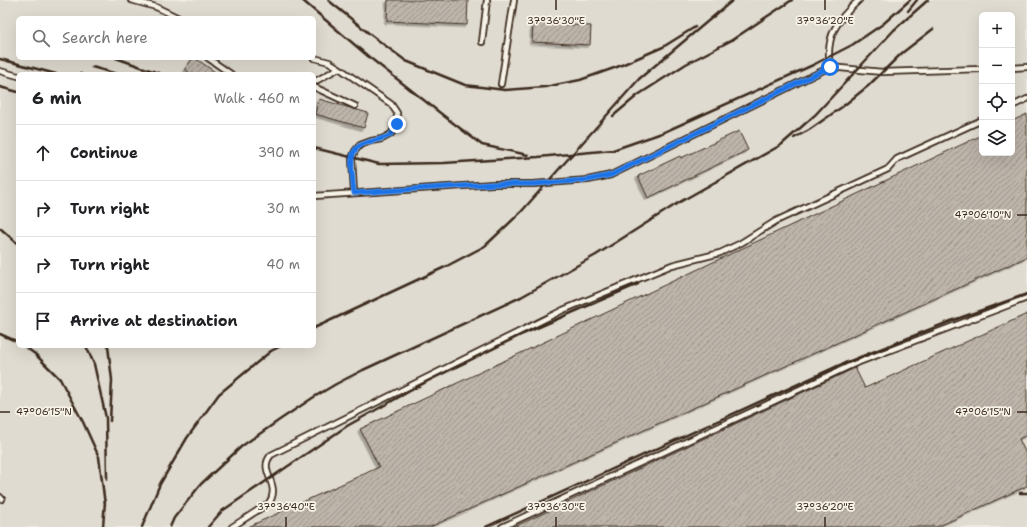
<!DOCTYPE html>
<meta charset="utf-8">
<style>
:root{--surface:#fff;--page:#f2f2f2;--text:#202124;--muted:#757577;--line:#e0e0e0}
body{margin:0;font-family:"Shantell Sans",sans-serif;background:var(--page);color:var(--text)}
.controls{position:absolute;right:12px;top:12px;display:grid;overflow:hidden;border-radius:6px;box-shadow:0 4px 16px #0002}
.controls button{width:36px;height:36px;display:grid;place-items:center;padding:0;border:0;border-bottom:1px solid var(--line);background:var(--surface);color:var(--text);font:20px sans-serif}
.stop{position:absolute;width:12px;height:12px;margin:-9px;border:3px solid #1a73e8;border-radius:50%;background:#fff}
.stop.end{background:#1a73e8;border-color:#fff;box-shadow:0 1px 4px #0008}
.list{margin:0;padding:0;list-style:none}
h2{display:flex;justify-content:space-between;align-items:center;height:52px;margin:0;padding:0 16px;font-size:17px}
h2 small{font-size:13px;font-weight:400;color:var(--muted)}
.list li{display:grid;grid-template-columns:26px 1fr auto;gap:12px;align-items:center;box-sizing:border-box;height:56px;padding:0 16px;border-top:1px solid var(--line)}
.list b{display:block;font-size:15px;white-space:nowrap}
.list em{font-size:13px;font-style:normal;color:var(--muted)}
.icon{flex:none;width:22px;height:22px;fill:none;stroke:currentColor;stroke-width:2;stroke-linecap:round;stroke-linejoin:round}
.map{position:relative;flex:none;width:1027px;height:527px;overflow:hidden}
.search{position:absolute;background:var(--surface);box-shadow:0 4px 16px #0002;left:16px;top:16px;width:300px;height:44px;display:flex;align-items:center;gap:10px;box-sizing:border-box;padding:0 14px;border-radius:6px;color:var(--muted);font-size:15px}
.panel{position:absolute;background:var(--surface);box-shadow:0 4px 16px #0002;left:16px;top:72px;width:300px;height:276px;border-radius:6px}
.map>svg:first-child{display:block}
.built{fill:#e0dbd0;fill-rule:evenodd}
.building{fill:url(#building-hatch);stroke:#3b2a1e;filter:url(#shadow)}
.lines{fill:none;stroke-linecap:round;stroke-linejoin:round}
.service-casing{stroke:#3b2a1e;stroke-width:8}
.service{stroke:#f7f3e8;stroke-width:4.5}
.rail{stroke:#3b2a1e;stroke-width:2.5}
.service-bridge-casing{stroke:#3b2a1e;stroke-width:8;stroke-linecap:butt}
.service-bridge{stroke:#f7f3e8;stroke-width:4.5}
.route{stroke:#1a73e8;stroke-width:5}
.ticks{fill:none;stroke:#3b2a1e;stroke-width:1.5}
.ticks-label{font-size:10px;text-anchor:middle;fill:#3b2a1e;stroke:#f7f3e8;stroke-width:3.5;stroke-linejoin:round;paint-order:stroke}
</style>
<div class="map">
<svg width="1027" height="527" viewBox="0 0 1027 527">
<defs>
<pattern id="building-hatch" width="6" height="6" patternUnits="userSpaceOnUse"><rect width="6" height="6" fill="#bdb5aa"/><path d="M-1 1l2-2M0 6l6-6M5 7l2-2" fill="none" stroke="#9b938a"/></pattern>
<filter id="shadow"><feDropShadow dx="-2.5" dy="2.5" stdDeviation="0" flood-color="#0004"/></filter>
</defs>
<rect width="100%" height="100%" fill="#efebe0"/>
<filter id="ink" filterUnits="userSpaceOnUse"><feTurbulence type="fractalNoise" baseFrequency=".025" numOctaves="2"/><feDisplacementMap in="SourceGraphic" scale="8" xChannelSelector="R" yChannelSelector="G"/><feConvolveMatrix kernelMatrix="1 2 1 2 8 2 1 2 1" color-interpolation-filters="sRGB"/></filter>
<g filter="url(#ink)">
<path class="built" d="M0,0H1027V527H0ZM982,15H1012V153H982ZM18,18H314V58H18ZM18,74H314V346H18Z"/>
<path class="building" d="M388,0H468L467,25L387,21Z
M533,23L591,26L590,45L532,42Z
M193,58H195L218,74H191L185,69Z
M319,99L368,113L364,128L315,114Z
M1027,114V257L430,527H248L379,467L360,429L982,135V153H1012V121Z
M739,131L748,150L648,198L638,176L680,156L681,158Z
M1027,314V435L1019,439L1027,456V486L937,527H514L855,368L865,388Z"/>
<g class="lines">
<defs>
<path id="service" d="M131,0L156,7L179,18
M482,42L487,0
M208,58L231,74
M314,58L329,62L339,68L391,104L397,113V124L391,134L382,139L371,141L360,145L355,151L352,158L354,193
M830,67C825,36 837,20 859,0
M1012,68L1027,67
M0,71L18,76
M314,82L339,68
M501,84L514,0
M314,87L355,106
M1012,106L1027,99
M588,180L611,175L830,67L882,72L982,69
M314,196L493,184H533
M0,497L2,499
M232,527L269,503C282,484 257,471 271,455L563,310L672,265L720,253L741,243L776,221L888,169L897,159L982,120
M502,527L854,364L1027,298"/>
</defs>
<use href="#service" class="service-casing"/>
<use href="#service" class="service"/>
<path class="rail" d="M302,0L369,57L444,116L482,145L528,155
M328,0L371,35L406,61L465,85L505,90L545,87L580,80L617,67L663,47L695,27
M908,11L917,0
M116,58L161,74
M0,59L56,74
M92,67L117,74
M80,74H81
M0,87L18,92
M613,116L638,95L686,64L732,40L792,0
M794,138L809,130L842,107L868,86L902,53L933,29
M314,148L379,164L444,163L538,157L613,150L662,133L813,65L852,45L883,24L910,0
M0,228L18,244
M314,328L445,267L485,246L521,212L639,79L733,0
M0,334L18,342
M24,346L35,354L60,379L83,422L99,457L105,505
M86,346L94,364L106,418L107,479
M108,346L112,380L110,421
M1020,493H1027
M103,527L105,501
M142,527L160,484L187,438L219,394L271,351L281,346
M170,527L174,518L201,484L242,446L281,419L314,397L336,384L363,370L521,297L596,255L678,203L781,145L815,115L894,30L928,0
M208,527L222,511L347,426L428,381L523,334L638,284
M486,527L840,365L951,321L1027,294"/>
<defs>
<path id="service-bridge" d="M533,184L588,180"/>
</defs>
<use href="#service-bridge" class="service-bridge-casing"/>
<use href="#service-bridge" class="service-bridge"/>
</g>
</g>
<g class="lines" filter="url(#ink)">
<path class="route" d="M397,124C395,128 393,132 390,135C378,143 355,139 352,158C351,169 353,182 354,193L493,184H533L588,180L611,175L830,67"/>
</g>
<path class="ticks" d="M556,0V10M825,0V10M1017,215H1027M0,412H10M1017,412H1027M286,517V527M556,517V527M825,517V527"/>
<g class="ticks-label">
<text x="556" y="24">37°36'30"E</text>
<text x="825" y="24">37°36'20"E</text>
<text x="983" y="218">47°06'10"N</text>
<text x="983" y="415">47°06'15"N</text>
<text x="44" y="415">47°06'15"N</text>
<text x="286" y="510">37°36'40"E</text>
<text x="556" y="510">37°36'30"E</text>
<text x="825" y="510">37°36'20"E</text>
</g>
</svg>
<div class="controls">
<button>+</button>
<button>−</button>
<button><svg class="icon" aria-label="locate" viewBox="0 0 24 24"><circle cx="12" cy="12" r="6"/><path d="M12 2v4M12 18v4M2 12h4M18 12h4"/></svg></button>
<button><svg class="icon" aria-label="layers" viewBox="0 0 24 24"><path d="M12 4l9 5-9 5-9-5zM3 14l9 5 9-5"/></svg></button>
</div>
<div class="stop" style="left:830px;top:67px"></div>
<div class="stop end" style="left:397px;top:124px"></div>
<div class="search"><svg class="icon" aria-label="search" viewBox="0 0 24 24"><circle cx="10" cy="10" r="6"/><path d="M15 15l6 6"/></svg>Search here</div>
<section class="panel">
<h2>6 min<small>Walk · 460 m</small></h2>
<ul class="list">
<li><svg class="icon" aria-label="ahead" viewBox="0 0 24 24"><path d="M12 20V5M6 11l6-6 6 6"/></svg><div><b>Continue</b></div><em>390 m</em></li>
<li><svg class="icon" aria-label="right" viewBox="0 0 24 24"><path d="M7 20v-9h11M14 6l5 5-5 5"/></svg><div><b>Turn right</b></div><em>30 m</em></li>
<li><svg class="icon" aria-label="right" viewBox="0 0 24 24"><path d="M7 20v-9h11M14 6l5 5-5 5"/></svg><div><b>Turn right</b></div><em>40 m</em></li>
<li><svg class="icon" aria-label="arrive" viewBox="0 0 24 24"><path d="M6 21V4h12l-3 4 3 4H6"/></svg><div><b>Arrive at destination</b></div></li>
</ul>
</section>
</div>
